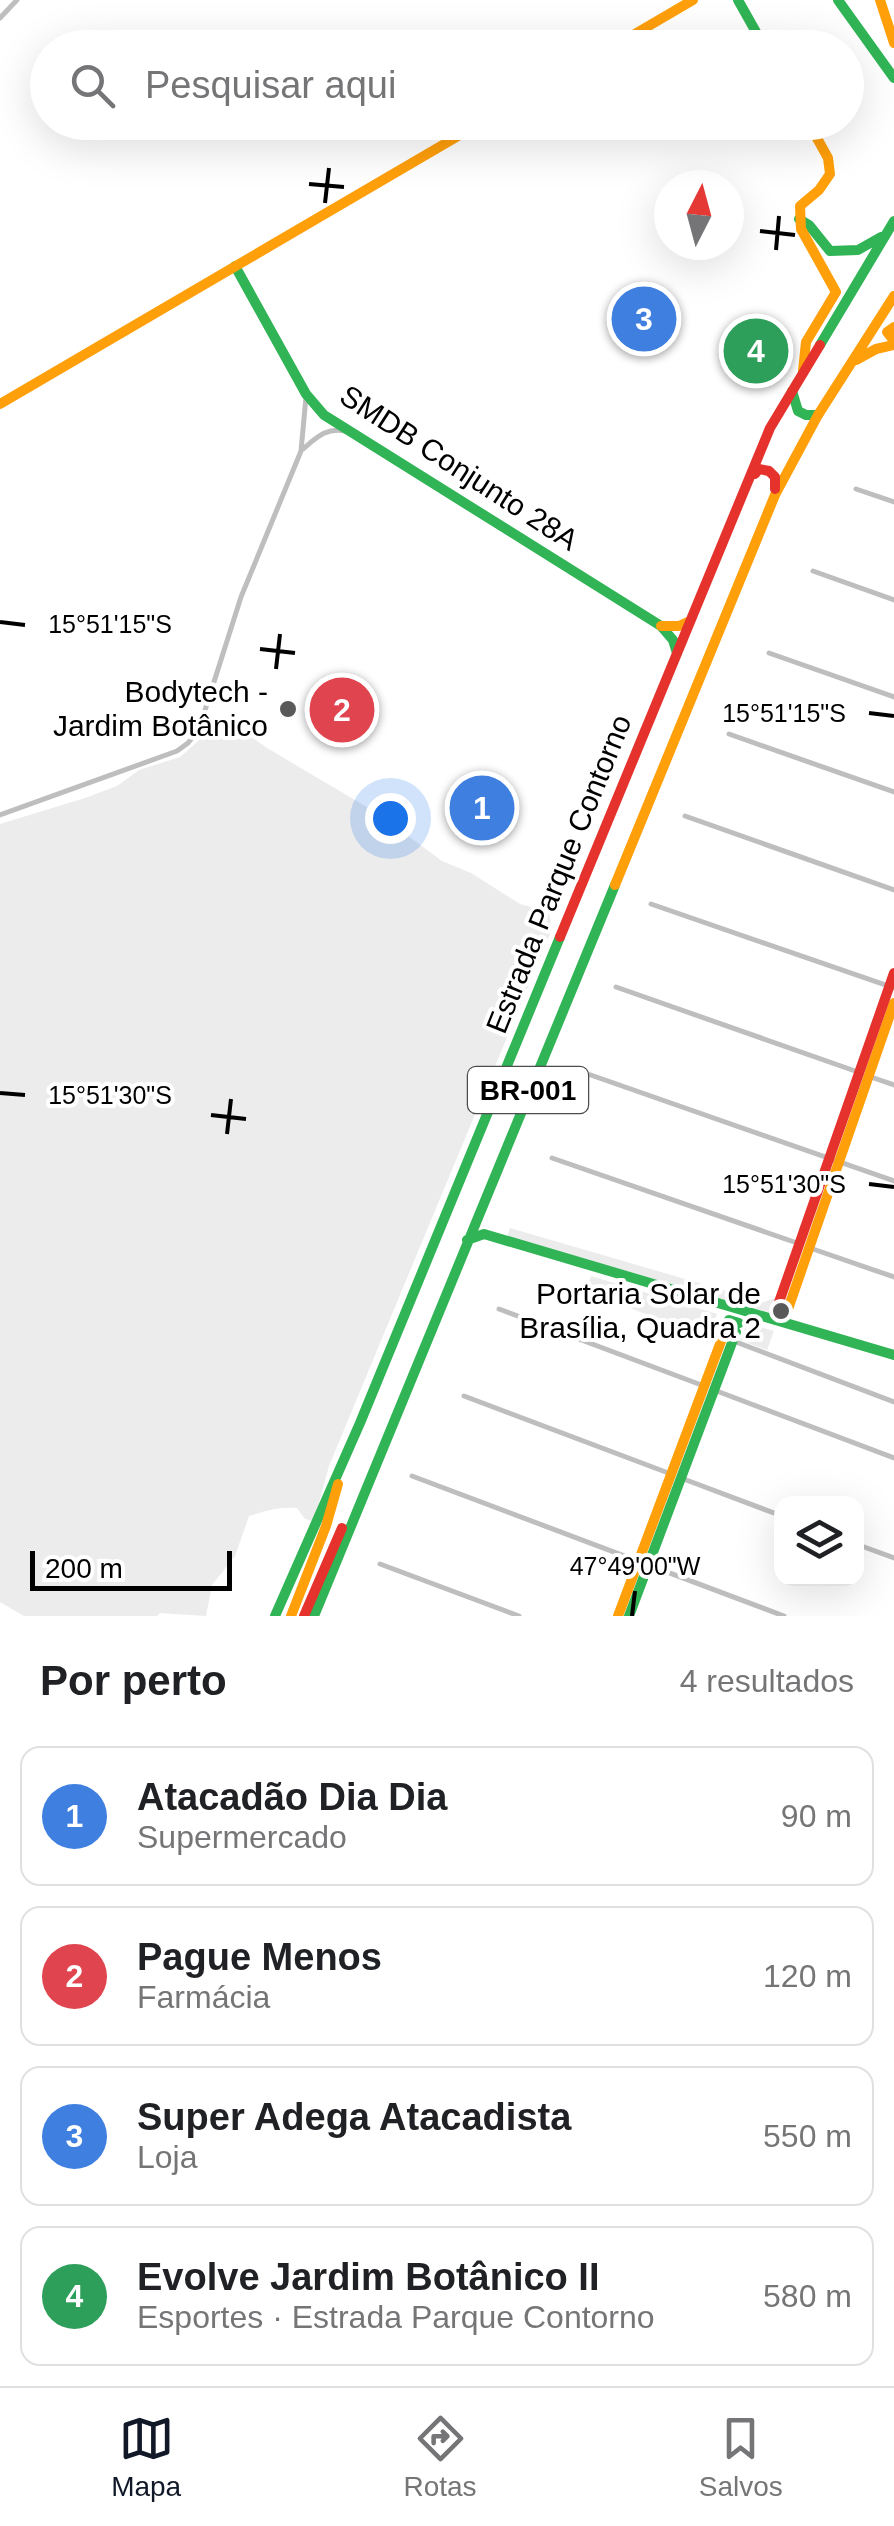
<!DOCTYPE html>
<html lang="pt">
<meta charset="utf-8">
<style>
:root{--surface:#fff;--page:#f6f6f6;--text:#202124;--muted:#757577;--line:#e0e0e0;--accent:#111827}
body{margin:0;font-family:Arial,sans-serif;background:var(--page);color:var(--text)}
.controls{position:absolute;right:30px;bottom:30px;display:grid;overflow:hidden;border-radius:20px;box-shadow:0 10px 40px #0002}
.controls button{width:90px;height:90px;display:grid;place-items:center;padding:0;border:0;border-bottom:2px solid var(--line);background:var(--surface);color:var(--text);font:50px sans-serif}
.compass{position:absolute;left:654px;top:170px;width:90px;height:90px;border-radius:50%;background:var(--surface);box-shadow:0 10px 40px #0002;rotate:6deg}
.scale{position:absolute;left:30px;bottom:25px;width:202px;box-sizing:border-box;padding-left:10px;border:5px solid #000;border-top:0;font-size:28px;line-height:35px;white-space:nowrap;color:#000;-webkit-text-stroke:8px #fff;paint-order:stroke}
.you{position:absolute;left:390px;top:818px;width:35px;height:35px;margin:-25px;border:8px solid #fff;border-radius:50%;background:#1a73e8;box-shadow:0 0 0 15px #1a73e833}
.badge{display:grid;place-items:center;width:65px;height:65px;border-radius:50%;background:var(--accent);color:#fff;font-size:32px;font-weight:700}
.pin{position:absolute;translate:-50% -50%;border:5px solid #fff;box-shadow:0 2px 10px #0006}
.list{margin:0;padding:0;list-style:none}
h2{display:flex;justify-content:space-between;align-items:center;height:130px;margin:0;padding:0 40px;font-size:42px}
h2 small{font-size:32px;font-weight:400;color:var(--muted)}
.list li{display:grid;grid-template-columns:65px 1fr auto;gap:30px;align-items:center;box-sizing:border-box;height:140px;margin:0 20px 20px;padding:0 20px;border:2px solid var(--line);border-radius:20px}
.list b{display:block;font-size:38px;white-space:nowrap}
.list p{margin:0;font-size:32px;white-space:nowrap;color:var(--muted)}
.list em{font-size:32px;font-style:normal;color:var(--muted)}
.icon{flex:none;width:55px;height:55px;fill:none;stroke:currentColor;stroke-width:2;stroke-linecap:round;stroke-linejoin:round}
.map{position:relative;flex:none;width:894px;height:1616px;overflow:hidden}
.search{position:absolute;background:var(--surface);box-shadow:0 10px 40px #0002;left:30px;right:30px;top:30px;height:110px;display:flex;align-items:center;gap:25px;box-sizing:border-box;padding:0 35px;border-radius:55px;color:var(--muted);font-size:38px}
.sheet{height:770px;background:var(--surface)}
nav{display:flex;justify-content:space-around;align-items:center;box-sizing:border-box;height:140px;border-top:2px solid var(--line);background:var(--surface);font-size:28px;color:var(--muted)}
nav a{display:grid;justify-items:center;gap:5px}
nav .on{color:var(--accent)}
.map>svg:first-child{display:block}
.green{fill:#ececec}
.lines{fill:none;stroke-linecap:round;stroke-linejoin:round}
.street{stroke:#bebebe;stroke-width:5}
.fast{stroke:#30b455;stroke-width:10}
.slow{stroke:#ff9f0a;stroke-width:10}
.jam{stroke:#e5322d;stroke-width:10}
.ticks{fill:none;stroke:#000;stroke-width:4}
.poi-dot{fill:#595959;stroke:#fff;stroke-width:4}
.labels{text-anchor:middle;stroke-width:8;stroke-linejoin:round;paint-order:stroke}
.shield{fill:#fff;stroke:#4c4c4c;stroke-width:2.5}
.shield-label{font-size:28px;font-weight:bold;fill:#000}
.street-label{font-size:30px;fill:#000;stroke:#fff}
.poi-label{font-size:30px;fill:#000;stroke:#fff;text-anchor:end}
.ticks-label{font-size:25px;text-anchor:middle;fill:#000;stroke:#fff;stroke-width:8;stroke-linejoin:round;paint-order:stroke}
</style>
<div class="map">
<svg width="894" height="1616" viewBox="0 0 894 1616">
<rect width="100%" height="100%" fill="#fff"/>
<path class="green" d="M222,720L232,723L267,748L377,813L442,861L471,873L520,904L549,912L552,929L329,1466L314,1521L305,1519L297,1508C277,1507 266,1511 249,1516L235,1556L212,1585L206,1616L160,1613L157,1616H24L0,1602V824L85,798L117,786L139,770L180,757Z
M510,1228L764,1302L775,1298L769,1312L763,1311L507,1236Z
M591,1276L717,1314L707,1337L587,1292Z
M747,1323L774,1331L767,1350L740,1340Z"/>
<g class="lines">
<path class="street" d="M0,18L17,0
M303,449C317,437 327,427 346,431
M856,489L894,502
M813,571L894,600
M769,653L894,697
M729,734L894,792
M0,815L177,751L188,743L199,729L241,597L301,451L306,397
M685,816L894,890
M651,904L894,988
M616,987L858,1072
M585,1073L894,1181
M868,1076L894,1085
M552,1158L800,1244
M810,1248L894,1277
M499,1309L704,1386
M723,1337L894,1402
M714,1390L894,1458
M464,1396L671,1474
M412,1476L784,1616
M681,1478L782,1516
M856,1544L894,1558
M380,1564L519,1616"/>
<path class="fast" d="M738,0L765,48
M838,0L894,78
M799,219L809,225L830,251L858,250L881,237
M235,266L306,394L324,415L661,626L673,640L677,653
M820,345L894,221
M792,391L798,411L806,415H818
M467,1240L484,1234L894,1355
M729,1320L739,1323
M275,1616L360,1423L560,937
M314,1616L615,885
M629,1616L736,1332"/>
<path class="slow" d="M880,0L894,43
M611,48L693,0
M894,327L887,332L894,341
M856,360L876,349L894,345
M803,371L806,342L836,292L801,229L800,206L819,190L830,174L828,158L808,122
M0,404L482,122
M661,626H679L690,621
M615,885L775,495L818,415L894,296
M788,1309L894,1003
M291,1616L326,1526L338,1484
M618,1616L726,1328"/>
<path class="jam" d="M755,474L759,469L769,471L775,477V489
M560,937L770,428L820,345
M778,1305L894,973
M304,1616L342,1528"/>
</g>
<path class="ticks" d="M309,184L344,187M325,203L329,168M760,231L795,235M776,250L779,216M0,622L25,625M260,649L295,653M276,669L280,634M869,713L894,716M0,1093L25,1095M211,1115L246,1119M227,1134L231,1099M869,1184L894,1187M632,1616L635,1591"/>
<g class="poi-dot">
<circle cx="288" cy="709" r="10"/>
<circle cx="781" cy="1311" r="10"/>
</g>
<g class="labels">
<rect class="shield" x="468" y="1067" width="120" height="46" rx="8"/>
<g class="shield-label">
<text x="528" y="1100">BR-001</text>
</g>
<g class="street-label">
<text transform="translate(459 468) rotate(33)" y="10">SMDB Conjunto 28A</text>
<text transform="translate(559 874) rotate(-68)" y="10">Estrada Parque Contorno</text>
</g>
<g class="poi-label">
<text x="268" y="702">Bodytech -<tspan x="268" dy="34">Jardim Botânico</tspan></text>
<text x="761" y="1304">Portaria Solar de<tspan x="761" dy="34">Brasília, Quadra 2</tspan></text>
</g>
</g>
<g class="ticks-label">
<text x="110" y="633">15°51'15"S</text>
<text x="784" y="722">15°51'15"S</text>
<text x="110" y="1104">15°51'30"S</text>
<text x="784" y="1193">15°51'30"S</text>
<text x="635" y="1575">47°49'00"W</text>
</g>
</svg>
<div class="controls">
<button><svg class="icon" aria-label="layers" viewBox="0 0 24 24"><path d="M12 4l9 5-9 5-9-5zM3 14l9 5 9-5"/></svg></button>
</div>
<svg class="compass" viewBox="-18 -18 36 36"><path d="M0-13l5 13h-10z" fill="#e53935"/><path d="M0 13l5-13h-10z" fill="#757577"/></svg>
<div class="scale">200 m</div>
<div class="you"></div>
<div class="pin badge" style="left:482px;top:808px;background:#3f7fe0">1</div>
<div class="pin badge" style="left:342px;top:710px;background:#e0444e">2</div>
<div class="pin badge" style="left:644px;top:319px;background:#3f7fe0">3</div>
<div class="pin badge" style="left:756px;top:351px;background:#2e9e5b">4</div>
<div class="search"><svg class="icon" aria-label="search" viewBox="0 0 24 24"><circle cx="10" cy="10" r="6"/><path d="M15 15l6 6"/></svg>Pesquisar aqui</div>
</div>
<section class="sheet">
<h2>Por perto<small>4 resultados</small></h2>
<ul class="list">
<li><span class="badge" style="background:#3f7fe0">1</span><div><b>Atacadão Dia Dia</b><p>Supermercado</p></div><em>90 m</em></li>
<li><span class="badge" style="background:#e0444e">2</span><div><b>Pague Menos</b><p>Farmácia</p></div><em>120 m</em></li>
<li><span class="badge" style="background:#3f7fe0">3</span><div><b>Super Adega Atacadista</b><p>Loja</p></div><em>550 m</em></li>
<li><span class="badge" style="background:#2e9e5b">4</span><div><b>Evolve Jardim Botânico II</b><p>Esportes · Estrada Parque Contorno</p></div><em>580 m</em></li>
</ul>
</section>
<nav>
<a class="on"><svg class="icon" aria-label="map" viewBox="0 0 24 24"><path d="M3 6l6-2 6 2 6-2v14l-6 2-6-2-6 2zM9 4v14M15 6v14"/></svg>Mapa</a>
<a><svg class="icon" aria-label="directions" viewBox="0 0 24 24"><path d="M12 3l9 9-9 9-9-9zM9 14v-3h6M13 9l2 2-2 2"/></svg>Rotas</a>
<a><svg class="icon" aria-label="saved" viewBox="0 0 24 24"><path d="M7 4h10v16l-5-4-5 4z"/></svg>Salvos</a>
</nav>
